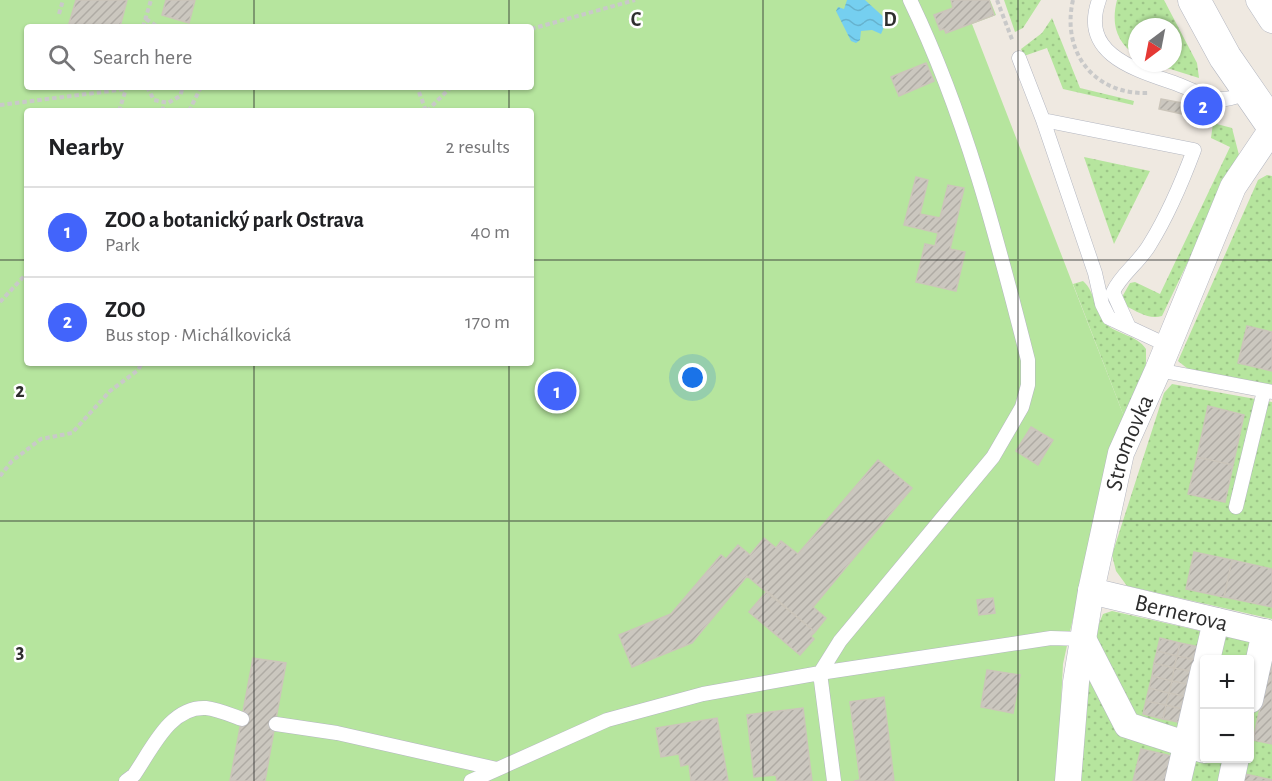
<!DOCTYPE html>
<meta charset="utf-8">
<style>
:root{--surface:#fff;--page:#f6f6f6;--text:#202124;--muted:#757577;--line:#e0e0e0;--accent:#4264fb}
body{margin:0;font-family:"Alegreya Sans",sans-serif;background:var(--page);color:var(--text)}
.controls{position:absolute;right:18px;bottom:18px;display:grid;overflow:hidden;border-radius:6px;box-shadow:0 2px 4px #0004}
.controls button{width:54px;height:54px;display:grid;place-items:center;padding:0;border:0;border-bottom:2px solid var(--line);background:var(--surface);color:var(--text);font:30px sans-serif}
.compass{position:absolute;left:1128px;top:18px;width:54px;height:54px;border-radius:50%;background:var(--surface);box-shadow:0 2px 4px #0004;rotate:212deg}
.you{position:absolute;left:693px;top:378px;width:21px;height:21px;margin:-15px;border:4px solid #fff;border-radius:50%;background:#1a73e8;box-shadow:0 0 0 9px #1a73e833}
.badge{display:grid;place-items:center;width:39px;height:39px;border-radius:50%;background:var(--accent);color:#fff;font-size:20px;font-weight:700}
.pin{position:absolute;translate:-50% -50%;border:3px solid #fff;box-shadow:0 2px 6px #0006}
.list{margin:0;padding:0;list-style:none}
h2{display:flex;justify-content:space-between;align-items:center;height:78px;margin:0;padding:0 24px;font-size:26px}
h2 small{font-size:20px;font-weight:400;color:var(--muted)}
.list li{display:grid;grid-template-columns:39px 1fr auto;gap:18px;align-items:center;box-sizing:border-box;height:90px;padding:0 24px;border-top:2px solid var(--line)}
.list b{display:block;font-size:22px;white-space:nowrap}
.list p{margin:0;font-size:20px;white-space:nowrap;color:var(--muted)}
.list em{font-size:20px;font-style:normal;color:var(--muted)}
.icon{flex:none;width:33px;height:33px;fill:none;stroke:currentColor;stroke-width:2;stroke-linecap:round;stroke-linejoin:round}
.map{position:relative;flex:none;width:1272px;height:781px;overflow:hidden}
.search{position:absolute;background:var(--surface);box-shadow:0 2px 4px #0004;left:24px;top:24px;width:510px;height:66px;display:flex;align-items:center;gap:15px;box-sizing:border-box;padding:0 21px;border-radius:6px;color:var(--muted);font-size:22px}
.panel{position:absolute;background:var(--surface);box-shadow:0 2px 4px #0004;left:24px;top:108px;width:510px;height:258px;border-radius:6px}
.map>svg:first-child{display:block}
.grass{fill:url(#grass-dots);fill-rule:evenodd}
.park{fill:#b6e59e;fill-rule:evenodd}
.water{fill:url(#water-waves)}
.building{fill:url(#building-hatch);stroke:#cbc5ba;stroke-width:1.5}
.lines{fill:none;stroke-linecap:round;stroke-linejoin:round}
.service-casing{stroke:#b4b7c1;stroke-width:15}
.minor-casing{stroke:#b4b7c1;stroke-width:27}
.tertiary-casing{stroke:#b4b7c1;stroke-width:33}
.path{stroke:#c9c9c9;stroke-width:4;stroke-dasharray:4.5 3;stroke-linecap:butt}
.service{stroke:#fff;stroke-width:14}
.minor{stroke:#fff;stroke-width:26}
.tertiary{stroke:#fff;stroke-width:32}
.grid{fill:none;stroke:#2e2e2e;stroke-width:1.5;stroke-opacity:0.55}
.labels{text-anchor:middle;stroke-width:5;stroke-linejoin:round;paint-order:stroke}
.street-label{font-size:24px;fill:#2e2e2e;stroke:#fff}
.grid-label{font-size:20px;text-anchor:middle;font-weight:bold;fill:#2e2e2e;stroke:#fff;stroke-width:5;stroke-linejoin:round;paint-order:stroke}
</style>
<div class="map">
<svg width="1272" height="781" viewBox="0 0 1272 781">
<defs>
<pattern id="grass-dots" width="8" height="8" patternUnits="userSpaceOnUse" patternTransform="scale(1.5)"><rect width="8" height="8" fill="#b6e59e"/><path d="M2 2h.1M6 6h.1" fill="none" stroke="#9dc588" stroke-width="1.8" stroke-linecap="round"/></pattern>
<pattern id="water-waves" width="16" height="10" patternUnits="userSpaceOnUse" patternTransform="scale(1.5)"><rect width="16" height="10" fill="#75cff0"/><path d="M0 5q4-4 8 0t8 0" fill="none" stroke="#66b2ce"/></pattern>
<pattern id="building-hatch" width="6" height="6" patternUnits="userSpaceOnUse" patternTransform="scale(1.5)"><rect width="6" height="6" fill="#cbc7bf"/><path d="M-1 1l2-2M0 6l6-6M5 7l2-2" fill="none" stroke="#afaba4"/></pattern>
</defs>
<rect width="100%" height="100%" fill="#efe9e1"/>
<path class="grass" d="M1004,0H1041L1023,28L1015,32Z
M1117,0H1164L1197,63L1199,78L1151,63H1173V27H1137V56C1116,42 1111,24 1117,0Z
M1052,18L1080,88L1134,101L1133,105L1063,89L1047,48L1024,56L1021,49L1042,33Z
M1213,123L1232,128L1239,155L1162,316C1149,320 1138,312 1126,306L1122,297L1130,283L1135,282L1160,294L1230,147L1211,138Z
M1084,157L1150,171L1114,244Z
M1267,175L1272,176V386L1188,369L1178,361L1258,180Z
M1083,281C1096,292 1094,312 1106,324C1118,335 1137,335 1146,349V364L1125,419L1073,284Z
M1172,384L1272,402V619L1127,586L1116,571L1112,555L1164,393Z
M1112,611L1272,647V781H1076L1082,706L1098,626L1103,614ZM1204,660H1250V758H1204Z"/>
<path class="park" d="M0,0H990L996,15L972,24L1125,419L1108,457L1063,664L1057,781H0ZM27,27H531V87H27ZM27,111H531V363H27Z"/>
<path class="water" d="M847,0H865L887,20L881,34L872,30L861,31L860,40L856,43L851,41L836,11L838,7L844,9Z"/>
<path class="building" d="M76,0H127L120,27H68Z
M166,0H195L189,23L162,15Z
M951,0H989L994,15L946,33L944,29L940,30L934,15L953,8Z
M926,63L934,81L899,96L891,77Z
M1161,99L1199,106L1196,117L1159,109Z
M916,177L928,180L920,214L940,218L948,185L964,188L950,249L965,252L956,291L916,282L925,244L935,246L938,233L904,225Z
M1247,326L1272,332V371L1238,363Z
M1208,406L1244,415L1233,465L1197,457Z
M1031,427L1053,440L1038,465L1016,451Z
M1197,457L1233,465L1225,502L1188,494Z
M878,460L912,488L813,607L826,618L815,632L747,576L692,643L632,667L619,635L671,614L721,555L726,559L738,545L750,555L764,538L776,548L781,541L798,554Z
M1194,552L1232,560L1224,597L1186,589Z
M1232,560L1272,569V607L1224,597Z
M767,591L815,632L811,636L814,639L800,655L749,612Z
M993,598L995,613L979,615L977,600Z
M1160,638L1180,643L1177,656L1157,651Z
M1180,643L1200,647L1197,660L1177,656Z
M1157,651L1177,656L1174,668L1154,663Z
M1177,656L1197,660L1195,672L1174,668Z
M253,658L286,663L265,781H230Z
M1154,663L1174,668L1172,681L1152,676Z
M1270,665H1272V744L1253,740L1260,708L1257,707Z
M1174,668L1195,672L1192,685L1172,681Z
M987,670L1020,675L1013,713L981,707Z
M1152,676L1172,681L1169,693L1149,688Z
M1172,681L1192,685L1189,697L1169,693Z
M1149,688L1169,693L1166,705L1146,701Z
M1169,693L1189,697L1186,710L1166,705Z
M884,697L894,781H854L860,780L850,702Z
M1146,701L1166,705L1163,719L1143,714Z
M1166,705L1186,710L1183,723L1163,719Z
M803,708L812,781H777L776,775L754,777L747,715Z
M717,718L728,781H691L689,764L681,766L679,754L661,757L656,728Z
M1141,749L1172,756L1166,781H1133Z
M1245,774L1272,780V781H1244Z"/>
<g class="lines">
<defs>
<path id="service" d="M1099,0C1079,55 1137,70 1177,84C1190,89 1207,98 1221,99C1229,100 1240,95 1248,93
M1019,58L1043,120L1095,273L1102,304L1109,318L1169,346
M1043,120L1194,150C1182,182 1168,215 1150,244C1140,262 1121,274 1113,292L1128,325
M1158,370L1272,392
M1236,507L1264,391
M276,724L337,733L497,769
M126,781L134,775C152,749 170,706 206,708C217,709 231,715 242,719
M471,781L607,720L703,694L820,673L840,641L993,457L1022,407L1028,385V360C997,238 965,114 910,0
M834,781L820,673L1051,638L1083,639"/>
<g id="minor">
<path d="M1259,0L1272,20"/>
<path id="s1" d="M1091,591L1272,634"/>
<path d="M1083,639L1127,725L1204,750"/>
<path d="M1207,660L1216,621"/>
<path d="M1250,700L1265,632"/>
<path id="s2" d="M1068,781L1076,682L1091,591L1121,453L1158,370L1233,187L1272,129"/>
<path d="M1178,781L1204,669"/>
<path d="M1231,781L1236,758"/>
</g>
<path id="tertiary" d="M1194,0L1225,57L1272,125"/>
</defs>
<use href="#service" class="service-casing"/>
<use href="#minor" class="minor-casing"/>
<use href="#tertiary" class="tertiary-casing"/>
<path class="path" d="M997,0L1013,42
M1073,0C1061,52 1094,95 1148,93
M59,14L63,0
M146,19L158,27
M143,27L151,0
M531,29L635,0
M147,87L154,100L168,103L180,96L183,87
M419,92L426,111
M0,105L126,89
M119,111L126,89
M162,111L164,103
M189,111L201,87
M427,111L451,87
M0,302L27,273
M0,476L12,461L41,439L72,433L110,391L138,370L142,363"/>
<use href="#service" class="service"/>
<use href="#minor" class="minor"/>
<use href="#tertiary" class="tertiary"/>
</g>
<path class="grid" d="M254,0V27M509,0V27M763,0V781M1018,0V781M254,87V111M509,87V111M0,260H27M531,260H1272M254,363V781M509,363V781M0,521H1272"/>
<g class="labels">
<g class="street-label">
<text dy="8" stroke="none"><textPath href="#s2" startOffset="345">Stromovka</textPath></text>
<text dy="8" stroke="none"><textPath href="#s1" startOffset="93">Bernerova</textPath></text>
</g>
</g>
<g class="grid-label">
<text x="636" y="26">C</text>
<text x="890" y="26">D</text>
<text x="20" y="397">2</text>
<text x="20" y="658">3</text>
</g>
</svg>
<div class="controls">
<button>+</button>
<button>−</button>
</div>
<svg class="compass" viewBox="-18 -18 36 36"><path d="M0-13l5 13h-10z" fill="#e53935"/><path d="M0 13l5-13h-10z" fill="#757577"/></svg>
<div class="you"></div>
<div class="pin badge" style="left:557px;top:391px">1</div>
<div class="pin badge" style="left:1203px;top:106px">2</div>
<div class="search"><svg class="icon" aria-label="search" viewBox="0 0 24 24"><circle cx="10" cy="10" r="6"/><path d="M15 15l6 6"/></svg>Search here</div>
<section class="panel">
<h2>Nearby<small>2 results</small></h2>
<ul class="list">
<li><span class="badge">1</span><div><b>ZOO a botanický park Ostrava</b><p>Park</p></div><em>40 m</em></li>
<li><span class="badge">2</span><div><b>ZOO</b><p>Bus stop · Michálkovická</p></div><em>170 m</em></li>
</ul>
</section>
</div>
